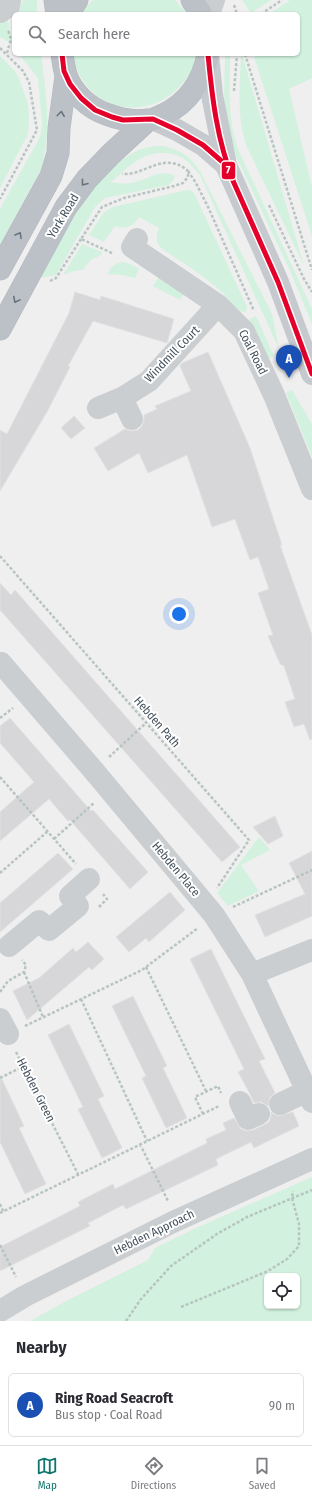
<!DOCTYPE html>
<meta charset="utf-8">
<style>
:root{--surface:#fff;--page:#f2f2f3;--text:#2b2b33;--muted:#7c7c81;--line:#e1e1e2;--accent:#0f766e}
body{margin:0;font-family:"Fira Sans Condensed",sans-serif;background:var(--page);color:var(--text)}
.controls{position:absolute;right:12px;bottom:12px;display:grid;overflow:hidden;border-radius:6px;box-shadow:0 1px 3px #0004}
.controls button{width:36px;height:36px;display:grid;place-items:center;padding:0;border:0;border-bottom:1px solid var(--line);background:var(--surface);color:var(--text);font:20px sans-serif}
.you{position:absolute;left:179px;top:614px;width:14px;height:14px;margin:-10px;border:3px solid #fff;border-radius:50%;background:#1a73e8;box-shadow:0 0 0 6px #1a73e833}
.badge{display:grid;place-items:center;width:26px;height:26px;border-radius:50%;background:var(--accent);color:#fff;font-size:13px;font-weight:700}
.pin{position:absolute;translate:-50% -33px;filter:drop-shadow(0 1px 2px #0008)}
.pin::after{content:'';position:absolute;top:21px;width:14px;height:12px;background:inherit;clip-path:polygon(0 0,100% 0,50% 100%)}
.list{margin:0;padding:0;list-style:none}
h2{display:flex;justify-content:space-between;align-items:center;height:52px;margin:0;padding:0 16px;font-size:17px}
h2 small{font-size:13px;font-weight:400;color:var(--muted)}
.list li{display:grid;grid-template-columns:26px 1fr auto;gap:12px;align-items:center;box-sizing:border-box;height:64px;margin:0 8px 8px;padding:0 8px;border:1px solid var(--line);border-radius:6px}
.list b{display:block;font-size:15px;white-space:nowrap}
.list p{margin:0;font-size:13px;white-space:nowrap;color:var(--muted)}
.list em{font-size:13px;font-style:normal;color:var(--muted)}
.icon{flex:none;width:22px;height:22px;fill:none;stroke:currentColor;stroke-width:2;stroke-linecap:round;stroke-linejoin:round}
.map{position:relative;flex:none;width:312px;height:1321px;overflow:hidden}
.search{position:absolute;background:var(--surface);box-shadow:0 1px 3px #0004;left:12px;right:12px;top:12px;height:44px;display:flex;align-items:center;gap:10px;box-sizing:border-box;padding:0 14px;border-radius:6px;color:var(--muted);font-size:15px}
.sheet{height:124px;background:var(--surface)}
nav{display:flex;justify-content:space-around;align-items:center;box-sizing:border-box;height:56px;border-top:1px solid var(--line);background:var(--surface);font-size:11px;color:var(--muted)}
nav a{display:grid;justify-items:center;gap:2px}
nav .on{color:var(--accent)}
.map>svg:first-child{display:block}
.green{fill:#d2f1de;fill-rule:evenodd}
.building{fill:#d7d7d9;stroke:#e1e1e2}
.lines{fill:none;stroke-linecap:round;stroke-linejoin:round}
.highway-casing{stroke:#b4b9c0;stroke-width:23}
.path{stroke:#b7c5c1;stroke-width:2.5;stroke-dasharray:3 2;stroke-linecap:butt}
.minor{stroke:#cbced1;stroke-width:22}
.major{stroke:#c6cacf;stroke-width:22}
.highway{stroke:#bbc1c7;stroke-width:22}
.bus-1-casing{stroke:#fff;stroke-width:8}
.bus-1{stroke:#e4002b;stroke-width:5}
.oneway{stroke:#68737e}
.labels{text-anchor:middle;stroke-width:4;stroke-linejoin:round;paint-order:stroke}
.street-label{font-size:12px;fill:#45525e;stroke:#fff}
.line-badge{stroke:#fff;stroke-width:1.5}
.badge-label{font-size:11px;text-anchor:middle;font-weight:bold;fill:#fff}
</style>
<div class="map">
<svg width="312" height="1321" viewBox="0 0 312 1321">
<rect width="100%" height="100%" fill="#f0efef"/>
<path class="green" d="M23,0H37V14H16Z
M93,0H175L187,14H81L85,8Z
M242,0H271L251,13Z
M290,0H312V78L289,89L312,187V236L253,54H298V14H269Z
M0,20H8L12,44L0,37Z
M19,54H41C46,93 52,130 41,169L0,245V209L36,144L41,134L42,123L38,78Z
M73,54H195C195,65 189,76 182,84C146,126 81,109 73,54Z
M225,54H230C230,87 227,118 238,149L312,309V324L291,273L233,150L224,103Z
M241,54H242L304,266L247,147C236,117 240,86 241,54Z
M0,56L15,71L19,79L28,104L29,118L28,134L0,188Z
M164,146C184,152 190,156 201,173L272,314L279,349L200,175C194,168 188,160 179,156C167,151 149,152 138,160C128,166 120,175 111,182C120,184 130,184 139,181C153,177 159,169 175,176L173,181L168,185L105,198L95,207L56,275L40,278C63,236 83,183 126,157C133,153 141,148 149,147C153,146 159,146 164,146Z
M187,190L192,191L195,195L247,307V309L245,312C236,312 228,298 222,292C204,276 184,263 163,250C156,243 155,237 159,228L139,217C134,226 126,230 115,226L104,242L89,235L104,212L113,207Z
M82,244L102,252L101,255C87,262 92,258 83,270L74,271L63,275Z
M124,262L132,265L139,269L135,278L123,275L107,274C112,266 114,263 124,262Z
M159,277L185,293L180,300L153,286Z
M256,316L274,356L268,359L249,320Z
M292,390L312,424V457L286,393Z
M259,837L270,850L241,865L259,891L228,906L217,893Z
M312,1177V1321H30L68,1300L148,1260L155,1248L196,1228ZM267,1276H297V1306H267Z"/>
<path class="building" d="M75,292L100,300L101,296L174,319L167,343L93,321L68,366L70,367L47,412L0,491V430L7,434L69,313Z
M208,352L250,448L282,545H280L312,635V739L310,740L304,724L294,727L285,702L295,699L284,666L280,664L268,636L273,635L258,593L269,589L258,557L250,560L235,519L212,527L187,455L148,473L139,453L108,471L94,448L125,429L131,431L138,430L142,426L144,420V415L157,409L155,406L191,391L180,366L182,363Z
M74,416L85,428L71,439L61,428Z
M0,583L11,595L15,590L240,847L222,862L0,610Z
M10,718L91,811L93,810L148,872L130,889L70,820L68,821L49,799L0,841V812L34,782L0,743V726Z
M275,816L283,836L268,844L253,827Z
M312,851V916L265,937L255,915L305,894L289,863Z
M58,853L73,869L0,932V903Z
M170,892L185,910L149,942L146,938L129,952L116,937Z
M88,942L104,959L92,970L89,967L27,1020L13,991L39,978L73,948L76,952Z
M211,949L265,1059L259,1061L275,1093L270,1097L268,1106L261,1102L254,1103L250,1094L238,1072L244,1069L190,959Z
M133,996L167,1066L163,1068L187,1118L166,1128L142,1078L146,1076L112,1006Z
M69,1024L104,1096L98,1099L122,1148L102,1158L78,1109L83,1107L48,1035Z
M0,1075L24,1126L19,1128L46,1184L25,1194L0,1142Z
M271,1112L273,1114L279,1116L293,1112L299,1126L254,1148L251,1142L216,1159L218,1165L126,1209L123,1205L88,1223L90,1226L0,1271V1247L80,1206L78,1202L113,1184L115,1189L207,1143L206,1139L226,1130L223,1123L234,1118L241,1129L246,1131L253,1130L264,1125L269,1122L271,1116Z"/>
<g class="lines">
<defs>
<path id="highway" d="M55,0L57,14
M192,0L201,14
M68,14L77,0
M62,54C63,61 64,68 66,75C72,93 89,108 106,114C119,119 134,122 148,120C153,120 158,117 163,115C188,103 203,81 208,54
M0,269L51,176L58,153L59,128L66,76
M0,329L66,207L87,179L111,154L148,120"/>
</defs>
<use href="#highway" class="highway-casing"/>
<path class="path" d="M234,5L237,14
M261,14L282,0
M0,48L23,71L29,82L37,130L0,199
M7,53L11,39L8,30
M245,54L312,270
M234,91L237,54
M188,171L196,183L209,209L254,311
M269,205L304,279L312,292
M112,253L81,239L102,207L124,198L174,186L183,183L188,177V171C164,150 145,176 122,174
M50,281L56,278L81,239
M0,556L249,840L217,888
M0,718L13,708
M109,757L146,723
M0,777L76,864
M54,839L94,803
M0,873L47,832
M99,907L107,899L103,894
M233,907L312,870
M146,967L206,1091
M24,972L43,1017
M0,992L8,981L24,972L26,965L22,960
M81,999L147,1141
M25,1026L142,970L198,928
M16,1052L78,1174
M0,1078L24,1066
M203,1114L195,1097L218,1086L221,1093
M140,1144L168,1201
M0,1204L3,1211
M0,1213L219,1106
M0,1245L16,1277
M181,1307L268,1271L287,1259L299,1246V1224L292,1198L293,1191
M126,1321L141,1299L171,1266L217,1234L247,1217L312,1190"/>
<path class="minor" d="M0,12L9,6L10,0
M209,14L214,0
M137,239L132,247L218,305L244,331L274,395L312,489
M122,398L149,381L218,305
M98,408L122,398L132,419
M1,663L94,771L214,915L252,974L312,1102
M9,946L39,921L49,930L78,906L70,896L89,879
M252,974L312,950
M0,1019L8,1034
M240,1102L248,1119L259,1114
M280,1104L307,1091
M0,1311L25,1296L173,1222L312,1159"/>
<path class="major" d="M208,54L212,95L226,165L278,282L312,374
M153,119L177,130L203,145L226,165"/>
<use href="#highway" class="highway"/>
<defs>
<path id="bus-1" d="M62,54L64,71L70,84L81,98L95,110L112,117L123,120L153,119L177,130L203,145L226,165L278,282L312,374
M208,54C212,97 217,140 233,180"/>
</defs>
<use href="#bus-1" class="bus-1-casing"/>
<use href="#bus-1" class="bus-1"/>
</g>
<defs><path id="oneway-chevron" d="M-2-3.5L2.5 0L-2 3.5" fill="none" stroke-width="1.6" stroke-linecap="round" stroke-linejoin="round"/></defs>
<g class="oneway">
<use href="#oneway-chevron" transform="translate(61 114) rotate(-83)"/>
<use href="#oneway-chevron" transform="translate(84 183) rotate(128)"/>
<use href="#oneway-chevron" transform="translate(19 235) rotate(-61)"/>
<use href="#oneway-chevron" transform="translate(16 300) rotate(118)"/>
</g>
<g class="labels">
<g class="street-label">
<text transform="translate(63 216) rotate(-59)" y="4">York Road</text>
<text transform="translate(253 352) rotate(63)" y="4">Coal Road</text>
<text transform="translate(172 354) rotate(-46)" y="4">Windmill Court</text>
<text transform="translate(157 722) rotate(49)" y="4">Hebden Path</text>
<text transform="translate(176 869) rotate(50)" y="4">Hebden Place</text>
<text transform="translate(36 1090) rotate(63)" y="4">Hebden Green</text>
<text transform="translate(154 1232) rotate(-26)" y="4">Hebden Approach</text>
</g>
</g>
<rect class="line-badge" x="221" y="161" width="15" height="19" rx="4" fill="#e4002b"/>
<g class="badge-label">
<text x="228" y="174">7</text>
</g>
</svg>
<div class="controls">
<button><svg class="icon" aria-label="locate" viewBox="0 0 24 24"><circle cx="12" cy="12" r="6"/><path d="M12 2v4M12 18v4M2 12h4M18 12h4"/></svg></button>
</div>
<div class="you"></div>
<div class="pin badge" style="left:289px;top:378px;background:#1a4fb4">A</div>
<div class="search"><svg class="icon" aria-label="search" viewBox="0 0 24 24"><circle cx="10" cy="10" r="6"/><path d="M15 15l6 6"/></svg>Search here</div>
</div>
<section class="sheet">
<h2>Nearby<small></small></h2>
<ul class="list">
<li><span class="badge" style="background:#1a4fb4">A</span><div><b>Ring Road Seacroft</b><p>Bus stop · Coal Road</p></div><em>90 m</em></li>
</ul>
</section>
<nav>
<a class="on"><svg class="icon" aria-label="map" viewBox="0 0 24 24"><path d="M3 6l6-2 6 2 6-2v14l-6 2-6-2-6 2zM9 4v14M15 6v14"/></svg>Map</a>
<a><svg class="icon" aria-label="directions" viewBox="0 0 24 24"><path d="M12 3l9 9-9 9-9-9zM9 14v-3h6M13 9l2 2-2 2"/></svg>Directions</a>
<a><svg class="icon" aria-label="saved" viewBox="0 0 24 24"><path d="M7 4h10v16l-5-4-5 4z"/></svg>Saved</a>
</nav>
